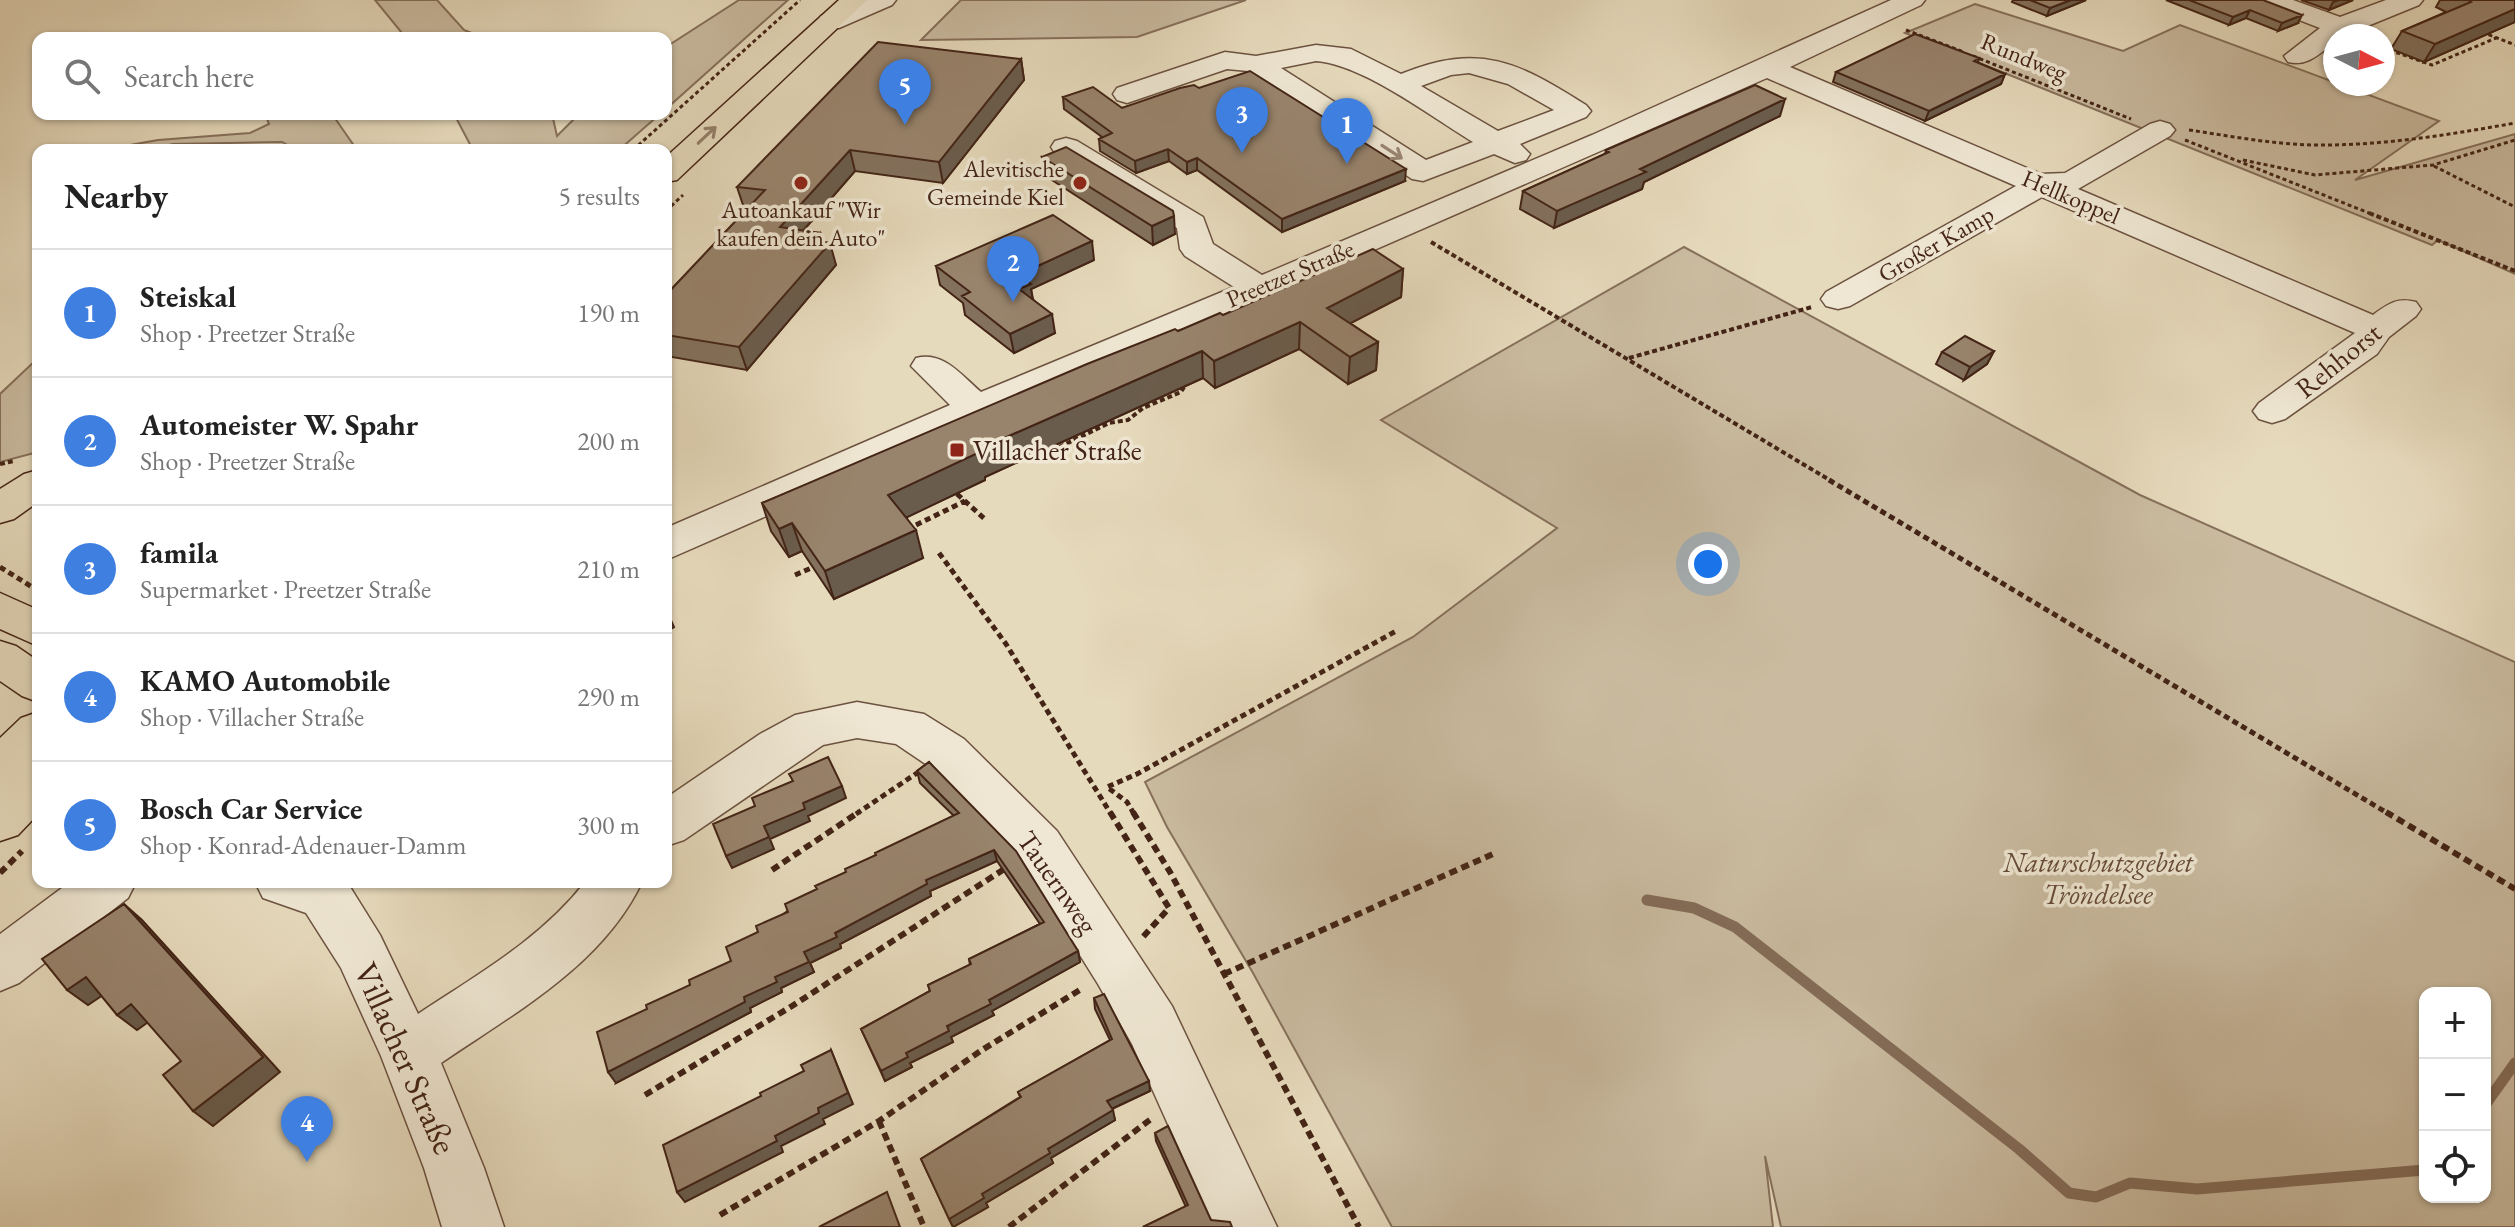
<!DOCTYPE html>
<meta charset="utf-8">
<style>
:root{--surface:#fff;--page:#f6f6f6;--text:#222;--muted:#767676;--line:#e0e0e0;--accent:#ea580c}
body{margin:0;font-family:"EB Garamond",serif;background:var(--page);color:var(--text)}
.controls{position:absolute;right:24px;bottom:24px;display:grid;overflow:hidden;border-radius:16px;box-shadow:0 2px 6px #0004}
.controls button{width:72px;height:72px;display:grid;place-items:center;padding:0;border:0;border-bottom:2px solid var(--line);background:var(--surface);color:var(--text);font:40px sans-serif}
.compass{position:absolute;left:2323px;top:24px;width:72px;height:72px;border-radius:50%;background:var(--surface);box-shadow:0 2px 6px #0004;rotate:96deg}
.you{position:absolute;left:1708px;top:564px;width:28px;height:28px;margin:-20px;border:6px solid #fff;border-radius:50%;background:#1a73e8;box-shadow:0 0 0 12px #1a73e833}
.badge{display:grid;place-items:center;width:52px;height:52px;border-radius:50%;background:var(--accent);color:#fff;font-size:26px;font-weight:700}
.pin{position:absolute;translate:-50% -66px;filter:drop-shadow(0 2px 4px #0008)}
.pin::after{content:'';position:absolute;top:42px;width:28px;height:24px;background:inherit;clip-path:polygon(0 0,100% 0,50% 100%)}
.list{margin:0;padding:0;list-style:none}
h2{display:flex;justify-content:space-between;align-items:center;height:104px;margin:0;padding:0 32px;font-size:34px}
h2 small{font-size:26px;font-weight:400;color:var(--muted)}
.list li{display:grid;grid-template-columns:52px 1fr auto;gap:24px;align-items:center;box-sizing:border-box;height:128px;padding:0 32px;border-top:2px solid var(--line)}
.list b{display:block;font-size:30px;white-space:nowrap}
.list p{margin:0;font-size:26px;white-space:nowrap;color:var(--muted)}
.list em{font-size:26px;font-style:normal;color:var(--muted)}
.icon{flex:none;width:44px;height:44px;fill:none;stroke:currentColor;stroke-width:2;stroke-linecap:round;stroke-linejoin:round}
.map{position:relative;flex:none;width:2515px;height:1227px;overflow:hidden}
.search{position:absolute;background:var(--surface);box-shadow:0 2px 6px #0004;left:32px;top:32px;width:640px;height:88px;display:flex;align-items:center;gap:20px;box-sizing:border-box;padding:0 28px;border-radius:16px;color:var(--muted);font-size:30px}
.panel{position:absolute;background:var(--surface);box-shadow:0 2px 6px #0004;left:32px;top:144px;width:640px;height:744px;border-radius:16px}
.map>svg:first-child{display:block}
.green{fill:#cabba0;stroke:#86705b;stroke-width:2;fill-rule:evenodd}
.lines{fill:none;stroke-linecap:round;stroke-linejoin:round}
.stream{stroke:#846c58;stroke-width:11}
.minor-casing{stroke:#6c5240;stroke-width:3}
.major-casing{stroke:#432416;stroke-width:3}
.highway-casing{stroke:#432416;stroke-width:3}
.path-far3{stroke:#432416;stroke-width:3;stroke-dasharray:4 3;stroke-linecap:butt}
.path-far2{stroke:#432416;stroke-width:4;stroke-dasharray:5 3;stroke-linecap:butt}
.path-far1{stroke:#432416;stroke-width:5;stroke-dasharray:6 4;stroke-linecap:butt}
.path{stroke:#432416;stroke-width:6;stroke-dasharray:8 5;stroke-linecap:butt}
.minor{fill:#efe7d3;fill-rule:evenodd}
.major{fill:#e6dabc;fill-rule:evenodd}
.highway{fill:#e6dabc;fill-rule:evenodd}
.wall{fill:#83715d;stroke:#432416;stroke-width:2}
.shaded-wall{fill:#6a5c4c;stroke:#432416;stroke-width:2}
.building{fill:#98836c;stroke:#432416;stroke-width:2}
.oneway{stroke:#947f69}
.oneway2{stroke:#998674}
.poi-dot{fill:#8f2418;stroke:#efe7d3;stroke-width:3}
.labels{text-anchor:middle;stroke-width:7;stroke-linejoin:round;paint-order:stroke}
.far-street-label{font-size:24px;fill:#432416;stroke:#efe7d3}
.far-poi-label{font-size:24px;fill:#432416;stroke:#efe7d3;text-anchor:end}
.street-label{font-size:28px;fill:#432416;stroke:#efe7d3}
.poi-label{font-size:28px;fill:#432416;stroke:#efe7d3;text-anchor:start}
.park-label{font-size:28px;font-style:italic;fill:#654a38;stroke:#efe7d3}
.near-street-label{font-size:34px;fill:#432416;stroke:#efe7d3}
</style>
<div class="map">
<svg width="2515" height="1227" viewBox="0 0 2515 1227">
<rect width="100%" height="100%" fill="#e6dabc"/>
<filter id="stains"><feTurbulence type="fractalNoise" baseFrequency=".0025" numOctaves="4"/><feColorMatrix values="0 0 0 0 .2 0 0 0 0 .09 0 0 0 0 .02 0 0 0 .5 -.17"/></filter>
<radialGradient id="worn" r=".72"><stop offset=".6" stop-color="#630" stop-opacity="0"/><stop offset="1" stop-color="#630" stop-opacity=".3"/></radialGradient>
<path class="green" d="M375,0H437L464,30L484,38H406Z
M739,0H788L666,109V47Z
M961,0H1246L1137,37L921,40Z
M1975,4L2123,51L2180,25L2439,121L2355,180L2515,134V274L2438,240L2432,245L1905,33Z
M265,114H332L357,150H296L282,142L173,144L148,150H102L158,140L250,133L269,124Z
M454,114H552L557,136L579,114H660L619,150H473Z
M1684,247L2140,495L2515,662V1227H1781L1765,1156L1773,1227H1392L1253,973L1167,827L1145,782L1413,637L1557,528L1381,420ZM2425,993H2485V1197H2425Z
M38,358V452L0,462V394Z"/>
<g class="lines">
<path class="stream" d="M1647,900L1694,908L1735,927L2019,1149L2069,1193L2096,1197L2130,1183L2197,1189L2425,1170
M2485,1105L2515,1063"/>
<defs>
<path id="minor" d="M861,0H896L892,5L839,28H821L817,22L821,16Z
M1891,0H1925L1921,5L1790,67L2041,174L2065,173L2150,124L2160,121L2170,124L2175,130L2170,136L2078,189L2373,315C2388,304 2397,297 2416,302L2421,309L2416,316L2389,337L2377,354L2285,419L2272,423L2259,419L2253,411L2259,403L2355,333L2042,197L1850,306L1838,309L1826,306L1821,299L1826,292L2016,186L1767,78L666,560V528L950,405L911,366L916,358C944,351 961,375 981,392L1234,287L1185,256L1180,249L1177,228L1055,153L1051,147L1055,141L1066,138L1077,141L1203,217L1213,244L1262,275L1592,135Z
M2256,0H2293L2340,17L2386,0H2423L2419,5L2343,36H2335V42C2320,53 2308,67 2288,62L2284,56L2320,28L2260,5Z
M1316,45L1351,49L1401,74C1480,42 1518,62 1586,105L1591,111L1586,117L1520,144L1530,154L1526,160L1515,163L1494,154L1423,181L1412,179L1248,71L1227,69L1127,103L1117,100L1113,94L1117,88L1225,52L1256,56ZM1316,61C1364,65 1430,116 1473,142L1426,160L1281,68ZM1469,73L1508,84L1554,110L1498,131L1421,86L1451,75Z
M857,702L924,714L964,739L1057,831L1172,1006L1277,1227H1214L1132,1044L1098,984L1021,861L930,767L896,744L857,738L823,745L684,840L666,846V798L760,734L795,715Z
M70,882H136L128,898L19,983L0,991V934Z
M255,882H347L380,935L418,1014C478,974 541,939 585,882H642C602,966 514,1013 441,1063L484,1168L504,1227H442L424,1168L381,1056L341,968L306,913L263,898Z"/>
<path id="major" d="M0,593L38,610V646L0,629Z
M0,641L16,646L38,661V702L22,696L0,681Z"/>
<path id="highway" d="M839,0H867L677,180L666,182V157Z
M38,470V502L14,519L0,523V489L24,474Z
M38,712V814L18,835L0,841V738L21,718Z"/>
</defs>
<use href="#minor" class="minor-casing"/>
<use href="#major" class="major-casing"/>
<use href="#highway" class="highway-casing"/>
<path class="path-far3" d="M1906,30L1964,52
M2482,32L2515,45
M2383,48L2432,65L2496,38
M1973,56L2131,119
M2189,130C2230,136 2271,144 2312,145C2380,146 2448,135 2515,123
M2185,140L2374,215
M633,150L800,0
M2243,160L2315,175L2433,165L2515,140
M2434,166L2515,207
M666,211L683,195"/>
<path class="path-far2" d="M2369,213L2515,271
M1431,242L1833,482
M1629,358L1812,307
M1045,454L1109,423L1128,420L1143,408L1181,392L1184,387
M0,464L14,461"/>
<path class="path-far1" d="M1829,480L2389,814
M957,494L986,520
M916,525L965,501
M939,553L1006,644L1111,814
M0,567L37,590
M795,575L816,566
M856,814L917,773
M1134,814L1127,802L1107,787L1137,774L1398,630"/>
<path class="path" d="M1110,812L1169,908L1142,938
M1133,812L1170,872L1359,1227
M2386,812L2515,889
M772,870L859,812
M0,873L22,851
M1224,974L1495,853
M645,1095L792,1006L1009,866
M879,1121L924,1227
M720,1215L879,1121L982,1050L1083,988
M1009,1227L1151,1119"/>
<use href="#minor" class="minor"/>
<use href="#major" class="major"/>
<use href="#highway" class="highway"/>
</g>
<path class="wall" d="M2013,0H2086L2047,16L2012,2Z
M2166,0H2263L2298,23L2278,31L2246,18L2229,25Z
M2301,0H2353L2329,10Z
M2440,0H2515V22L2424,62L2391,49L2402,31L2446,12L2436,7Z
M1979,58L1978,63L2005,74L2001,84L1925,121L1833,82L1836,72Z
M1021,59L1024,80L943,183L855,171L803,231L820,233L822,241L836,265L747,370L666,356V295L747,209L744,208L737,187Z
M1199,88L1405,181L1282,232L1197,170L1187,174L1169,161L1136,173L1100,151L1099,139L1102,137L1064,109L1063,97L1122,108Z
M1780,116L1644,182L1642,189L1554,228L1520,209L1523,191L1605,154L1606,150Z
M1042,157L1175,234L1153,245L1044,175Z
M1094,260L1031,289L1033,299L1055,333L1014,353L965,315L963,303L940,285L936,266Z
M1403,269L1401,297L1350,323L1378,342L1376,370L1348,384L1299,349L1215,388L1203,378L985,477V480L906,517L923,558L834,599L802,551L789,557L771,531L762,503L1178,331L1223,315Z
M1994,351L1987,364L1964,380L1936,364L1942,352Z
M929,762L1078,951L1080,962L992,1011L994,1015L951,1037L953,1042L910,1063L912,1067L885,1081L861,1029L930,991L928,985L970,965L969,959L1040,924L997,861L930,891L931,896L840,944L841,948L810,963L814,972L781,988L782,992L750,1008L751,1012L616,1083L647,1009L690,985L731,961L758,932L817,890L876,855L954,816L920,783L917,771Z
M1094,998L1150,1091L1112,1109L1115,1120L1051,1158L1053,1163L986,1203L988,1207L953,1227L921,1159L1020,1097L1018,1092L1110,1040L1095,1009Z
M1155,1133L1211,1220L1143,1227L1186,1207L1156,1141Z"/>
<path class="shaded-wall" d="M2071,0H2086L2047,16L2050,8Z
M2339,0H2353L2329,10L2333,2Z
M2515,9V22L2424,62L2435,44Z
M2250,10L2246,18L2229,25L2233,17Z
M2302,15L2298,23L2278,31L2282,23Z
M1021,59L1024,80L943,183L939,162Z
M2005,74L2001,84L1925,121L1929,111Z
M1785,99L1780,116L1644,182L1642,189L1554,228L1557,211L1640,169Z
M1168,149L1169,161L1136,173L1135,161Z
M850,150L855,171L787,249L780,227Z
M1197,158V170L1187,174V162Z
M1406,169L1405,181L1282,232V219Z
M1174,216L1175,234L1153,245L1152,226Z
M820,233L824,250L830,243L836,265L747,370L739,347Z
M1092,241L1094,260L1031,289L1033,303L1022,308L1018,275Z
M1403,269L1401,297L1326,336L1327,308Z
M1052,314L1055,333L1014,353L1010,334Z
M1300,322L1299,349L1215,388L1214,361Z
M1378,342L1376,370L1348,384L1350,357Z
M1202,351L1203,378L985,477V480L895,523L888,495L977,450Z
M1994,351L1987,364L1964,380L1970,367Z
M792,523L802,551L789,557L779,529Z
M916,530L923,558L834,599L825,571Z
M666,609L674,627L666,632Z
M842,786L846,798L808,816L810,821L770,839L774,849L732,868L726,856L764,826L803,803Z
M994,850L997,861L930,891L931,896L840,944L841,948L810,963L814,972L781,988L782,992L750,1008L751,1012L616,1083L608,1072L744,997L775,977L804,952L926,880Z
M124,904L142,920L280,1072L213,1126L193,1111L263,1057Z
M1078,951L1080,962L992,1011L994,1015L951,1037L953,1042L910,1063L912,1067L885,1081L881,1071L906,1053L989,1000Z
M86,977L106,993L88,1005L67,990Z
M131,1004L151,1020L137,1030L117,1015Z
M831,1050L853,1104L823,1119L825,1124L781,1146L783,1152L685,1202L677,1192L775,1136L818,1108Z
M1149,1081L1150,1091L1109,1110L1107,1101Z
M1113,1110L1115,1120L1051,1158L1053,1163L986,1203L988,1207L953,1227L949,1219L982,1194L1048,1149Z"/>
<path class="building" d="M2030,0H2071L2050,8Z
M2189,0H2263L2302,15L2282,23L2250,10L2233,17Z
M2468,0H2515V9L2435,44L2402,31L2471,2Z
M1915,34L1979,58L1974,61L2005,74L1929,111L1836,72Z
M878,42L1021,59L939,162L850,150L780,227L820,233L814,240L830,243L739,347L666,335V295L765,190L737,187Z
M1250,71L1406,169L1282,219L1197,158L1187,162L1168,149L1135,161L1099,139L1112,133L1063,97L1093,87L1122,108L1180,88L1194,85L1199,88Z
M1755,85L1785,99L1640,169L1646,172L1557,211L1523,191L1609,152L1606,150Z
M1066,147L1173,211L1174,216L1152,226L1042,157Z
M1053,215L1092,241L1018,275L1031,284L1019,289L1052,314L1010,334L962,296L970,292L936,266Z
M1373,249L1403,269L1327,308L1378,342L1350,357L1300,322L1214,361L1202,351L977,450L980,452L888,495L916,530L825,571L792,523L779,529L762,503L1087,364L1175,329L1178,331L1220,313L1223,315Z
M1965,336L1994,351L1970,367L1942,352Z
M828,757L842,786L803,803L805,809L764,826L769,837L726,856L713,824L755,806L752,798L793,781L789,774Z
M929,762L1016,851L1078,951L989,1000L991,1004L947,1026L949,1031L906,1053L908,1057L881,1071L861,1029L930,991L928,985L971,964L969,959L1044,922L994,850L926,880L927,884L835,933L837,937L804,952L809,962L775,977L777,982L744,997L745,1002L608,1072L597,1032L647,1009L646,1005L690,985L689,980L731,961L726,947L758,932L756,926L788,912L785,904L817,889L815,886L846,872L845,869L876,855L875,853L959,813L917,771Z
M124,904L263,1057L193,1111L163,1075L181,1061L131,1004L117,1015L86,977L67,990L42,959Z
M1104,994L1149,1081L1107,1101L1113,1110L1048,1149L1050,1153L982,1194L984,1198L949,1219L921,1159L1021,1097L1018,1092L1112,1039L1094,998Z
M831,1050L848,1093L818,1108L819,1113L775,1136L777,1141L677,1192L663,1145L761,1096L760,1093L804,1071L801,1065Z
M1168,1126L1211,1220L1230,1222L1232,1227H1143L1188,1205L1155,1133Z
M887,1192L900,1227H819Z"/>
<defs><path id="oneway-shaft" d="M-6 0H5M1.5-3L5.5 0L1.5 3" fill="none" stroke-width="1.6" stroke-linecap="round" stroke-linejoin="round" transform="scale(2)"/></defs>
<use class="oneway" href="#oneway-shaft" transform="translate(707 135) rotate(-43)"/>
<use class="oneway2" href="#oneway-shaft" transform="translate(1392 152) rotate(33)"/>
<g class="poi-dot">
<circle cx="801" cy="183" r="8"/>
<circle cx="1080" cy="183" r="8"/>
<rect x="949" y="442" width="16" height="16" rx="4"/>
</g>
<g class="labels">
<g class="far-street-label">
<text transform="translate(2024 57) rotate(22)" y="8">Rundweg</text>
<text transform="translate(2071 197) rotate(23)" y="8">Hellkoppel</text>
<text transform="translate(1936 244) rotate(-30)" y="8">Großer Kamp</text>
<text transform="translate(1290 274) rotate(-23)" y="8">Preetzer Straße</text>
</g>
<g class="far-poi-label">
<text x="1064" y="177">Alevitische<tspan x="1064" dy="28">Gemeinde Kiel</tspan></text>
<text x="801" y="218" text-anchor="middle">Autoankauf "Wir<tspan x="801" dy="28">kaufen dein Auto"</tspan></text>
</g>
<g class="street-label">
<text transform="translate(2338 360) rotate(-39)" y="10">Rehhorst</text>
<text transform="translate(1058 882) rotate(55)" y="10">Tauernweg</text>
</g>
<g class="poi-label">
<text x="973" y="460">Villacher Straße</text>
</g>
<g class="park-label">
<text x="2098" y="872">Naturschutzgebiet<tspan x="2098" dy="32">Tröndelsee</tspan></text>
</g>
<g class="near-street-label">
<text transform="translate(406 1058) rotate(66)" y="12">Villacher Straße</text>
</g>
</g>
<rect width="100%" height="100%" filter="url(#stains)"/>
<rect width="100%" height="100%" fill="url(#worn)"/>
</svg>
<div class="controls">
<button>+</button>
<button>−</button>
<button><svg class="icon" aria-label="locate" viewBox="0 0 24 24"><circle cx="12" cy="12" r="6"/><path d="M12 2v4M12 18v4M2 12h4M18 12h4"/></svg></button>
</div>
<svg class="compass" viewBox="-18 -18 36 36"><path d="M0-13l5 13h-10z" fill="#e53935"/><path d="M0 13l5-13h-10z" fill="#767676"/></svg>
<div class="you"></div>
<div class="pin badge" style="left:1347px;top:164px;background:#3f7fe0">1</div>
<div class="pin badge" style="left:1013px;top:302px;background:#3f7fe0">2</div>
<div class="pin badge" style="left:1242px;top:153px;background:#3f7fe0">3</div>
<div class="pin badge" style="left:307px;top:1162px;background:#3f7fe0">4</div>
<div class="pin badge" style="left:905px;top:125px;background:#3f7fe0">5</div>
<div class="search"><svg class="icon" aria-label="search" viewBox="0 0 24 24"><circle cx="10" cy="10" r="6"/><path d="M15 15l6 6"/></svg>Search here</div>
<section class="panel">
<h2>Nearby<small>5 results</small></h2>
<ul class="list">
<li><span class="badge" style="background:#3f7fe0">1</span><div><b>Steiskal</b><p>Shop · Preetzer Straße</p></div><em>190 m</em></li>
<li><span class="badge" style="background:#3f7fe0">2</span><div><b>Automeister W. Spahr</b><p>Shop · Preetzer Straße</p></div><em>200 m</em></li>
<li><span class="badge" style="background:#3f7fe0">3</span><div><b>famila</b><p>Supermarket · Preetzer Straße</p></div><em>210 m</em></li>
<li><span class="badge" style="background:#3f7fe0">4</span><div><b>KAMO Automobile</b><p>Shop · Villacher Straße</p></div><em>290 m</em></li>
<li><span class="badge" style="background:#3f7fe0">5</span><div><b>Bosch Car Service</b><p>Shop · Konrad-Adenauer-Damm</p></div><em>300 m</em></li>
</ul>
</section>
</div>
